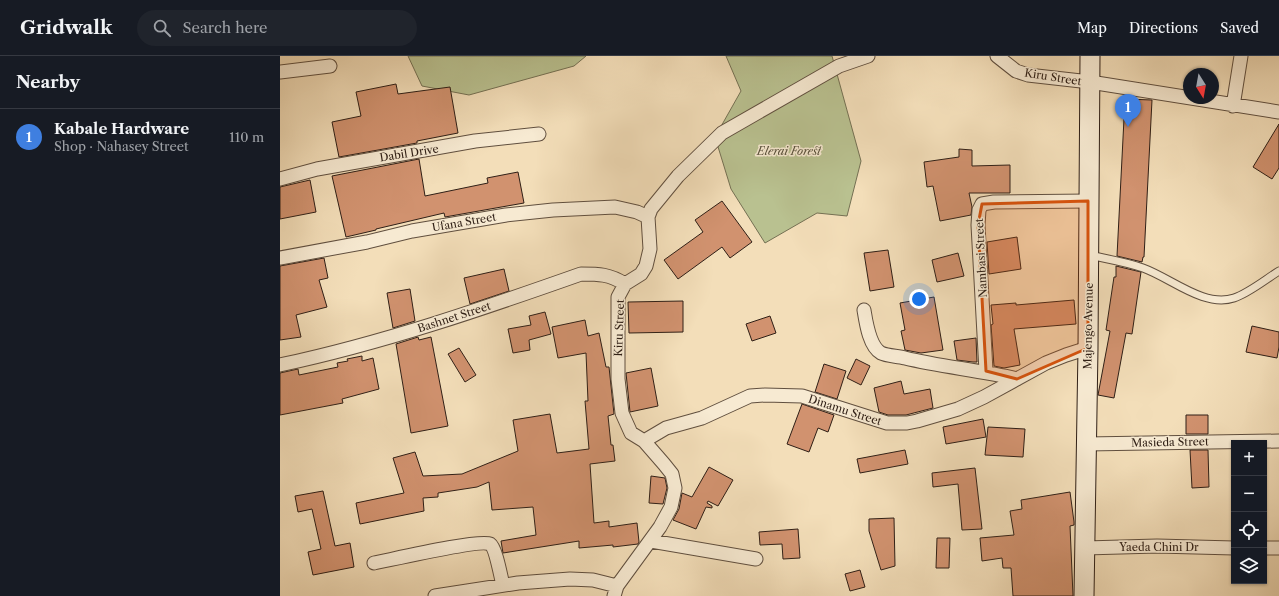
<!DOCTYPE html>
<meta charset="utf-8">
<style>
:root{--surface:#171b24;--page:#20242c;--text:#f1f3f6;--muted:#9ea1a6;--line:#363941;--accent:#0f766e}
body{margin:0;font-family:"Libre Caslon Text",serif;background:var(--page);color:var(--text)}
.controls{position:absolute;right:12px;bottom:12px;display:grid;overflow:hidden;border-radius:0px;box-shadow:0 1px 3px #0004}
.controls button{width:36px;height:36px;display:grid;place-items:center;padding:0;border:0;border-bottom:1px solid var(--line);background:var(--surface);color:var(--text);font:20px sans-serif}
.compass{position:absolute;left:903px;top:12px;width:36px;height:36px;border-radius:50%;background:var(--surface);box-shadow:0 1px 3px #0004;rotate:169deg}
.you{position:absolute;left:639px;top:243px;width:14px;height:14px;margin:-10px;border:3px solid #fff;border-radius:50%;background:#1a73e8;box-shadow:0 0 0 6px #1a73e833}
.badge{display:grid;place-items:center;width:26px;height:26px;border-radius:50%;background:var(--accent);color:#fff;font-size:13px;font-weight:700}
.pin{position:absolute;translate:-50% -33px;filter:drop-shadow(0 1px 2px #0008)}
.pin::after{content:'';position:absolute;top:21px;width:14px;height:12px;background:inherit;clip-path:polygon(0 0,100% 0,50% 100%)}
.list{margin:0;padding:0;list-style:none}
h2{display:flex;justify-content:space-between;align-items:center;height:52px;margin:0;padding:0 16px;font-size:17px}
h2 small{font-size:13px;font-weight:400;color:var(--muted)}
.list li{display:grid;grid-template-columns:26px 1fr auto;gap:12px;align-items:center;box-sizing:border-box;height:56px;padding:0 16px;border-top:1px solid var(--line)}
.list b{display:block;font-size:15px;white-space:nowrap}
.list p{margin:0;font-size:13px;white-space:nowrap;color:var(--muted)}
.list em{font-size:13px;font-style:normal;color:var(--muted)}
.icon{flex:none;width:22px;height:22px;fill:none;stroke:currentColor;stroke-width:2;stroke-linecap:round;stroke-linejoin:round}
.map{position:relative;flex:none;width:999px;height:540px;overflow:hidden}
header{display:flex;align-items:center;gap:24px;box-sizing:border-box;height:56px;padding:0 20px;background:var(--surface);border-bottom:1px solid var(--line)}
header strong{font-size:19px}
nav{display:flex;gap:22px;margin-inline-start:auto;font-size:14px}
.search{width:280px;height:36px;background:var(--page);display:flex;align-items:center;gap:10px;box-sizing:border-box;padding:0 14px;border-radius:22px;color:var(--muted);font-size:15px}
main{display:flex}
aside{flex:1;background:var(--surface)}
.map>svg:first-child{display:block}
.green{fill:#b9c190;stroke:#747053}
.building{fill:#d1926f;stroke:#2f1f16}
.lines{fill:none;stroke-linecap:round;stroke-linejoin:round}
.lane-casing{stroke:#604f3f;stroke-width:9}
.street-casing{stroke:#604f3f;stroke-width:15}
.secondary-casing{stroke:#2f1f16;stroke-width:21}
.lane{stroke:#f7ead2;stroke-width:7}
.street{stroke:#f7ead2;stroke-width:13}
.secondary{stroke:#f7ead2;stroke-width:19}
.marked{fill:#d6530d;fill-opacity:0.2;stroke:#d6530d;stroke-width:3;stroke-linejoin:round}
.labels{text-anchor:middle;stroke-width:3;stroke-linejoin:round;paint-order:stroke}
.street-label{font-size:11px;fill:#2f1f16;stroke:#f7ead2}
.park-label{font-size:11px;font-style:italic;fill:#58503b;stroke:#f7ead2}
</style>
<header>
<strong>Gridwalk</strong>
<div class="search"><svg class="icon" aria-label="search" viewBox="0 0 24 24"><circle cx="10" cy="10" r="6"/><path d="M15 15l6 6"/></svg>Search here</div>
<nav><a>Map</a><a>Directions</a><a>Saved</a></nav>
</header>
<main>
<aside>
<h2>Nearby<small></small></h2>
<ul class="list">
<li><span class="badge" style="background:#3f7fe0">1</span><div><b>Kabale Hardware</b><p>Shop · Nahasey Street</p></div><em>110 m</em></li>
</ul>
</aside>
<div class="map">
<svg width="999" height="540" viewBox="0 0 999 540">
<rect width="100%" height="100%" fill="#f3deb9"/>
<filter id="stains"><feTurbulence type="fractalNoise" baseFrequency=".005" numOctaves="4"/><feColorMatrix values="0 0 0 0 .2 0 0 0 0 .09 0 0 0 0 .02 0 0 0 .5 -.17"/></filter>
<radialGradient id="worn" r=".72"><stop offset=".6" stop-color="#630" stop-opacity="0"/><stop offset="1" stop-color="#630" stop-opacity=".3"/></radialGradient>
<path class="green" d="M128,0H306L294,10L189,39L142,30Z
M446,0H552L581,105L567,160L537,157L485,187L451,133L435,81L461,35Z"/>
<path class="building" d="M116,28L118,38L170,31L178,77L137,85V87L59,101L52,66L81,60L76,36Z
M845,43L872,44L864,201H863L862,206L837,200Z
M999,68V112L992,123L973,111Z
M679,93L692,94V110L730,109V137H689L692,151L691,159L660,165L653,130L647,131L644,106L679,101Z
M139,103L145,140L208,127L207,122L238,116L244,147L165,161L164,157L96,173V174L66,181L52,120Z
M30,124L36,156L0,163V131Z
M442,145L472,186L450,202L442,191L398,223L384,204L423,176L415,164Z
M737,181L741,213L709,218L707,186Z
M608,194L614,231L590,235L584,197Z
M678,197L684,220L657,226L652,204Z
M44,202L48,222L39,224L47,251L16,259L21,281L0,284V210Z
M836,210L861,216L852,278L846,277L834,342L818,339L830,275L826,274L834,221H836Z
M224,213L229,235L190,248L184,222Z
M130,233L135,265L113,272L107,237Z
M654,241L663,294L641,297L625,294L621,275L625,274L620,247Z
M794,244L796,268L734,273L740,309L724,312L714,310L711,269L713,268L711,249L736,247V249Z
M403,245V276L349,277L348,246Z
M265,256L271,278L249,284L250,294L233,297L228,273L251,269L249,260Z
M490,260L496,277L472,285L466,268Z
M305,264L308,280L319,277L326,311H329L334,358L328,360L331,389H333L335,405L310,408L314,467L329,465V471L357,467L359,486L358,488L333,491V489L299,492V485L223,497L221,485L256,479L253,451L212,454L209,426L197,431L158,437V441L143,442L144,455L80,468L76,447L124,437L113,402L135,396L143,420L182,418L238,395L233,364L270,358L277,397L309,393L305,345H308L306,297L278,302L272,271Z
M972,270L999,276V291L997,302L966,296Z
M138,281L139,284L151,281L168,370L131,377L116,288Z
M696,282L697,306H693L677,304L674,285Z
M179,292L196,319L185,326L168,298Z
M82,300V305L93,302L99,333L62,343L63,347L0,359V317L18,313L19,319L58,311L57,307L68,305L67,303Z
M576,303L590,310L581,329L567,322Z
M544,308L566,315L557,343L535,336Z
M371,312L378,350L350,356L346,317Z
M621,325L624,338L650,333L653,352L626,359H608L599,356L594,332Z
M522,348L554,359L548,376L538,372L529,396L507,388Z
M906,359H928V378H906Z
M703,363L706,381L666,388L663,371Z
M708,371L745,373L743,401L705,399Z
M625,394L628,408L580,417L577,403Z
M910,394H928L929,431L912,432Z
M429,411L453,424L438,450L428,445L427,447L432,450V452L426,451L416,473L393,464L399,453L402,437L412,441Z
M695,412L702,473L682,474L678,428L653,431L652,417Z
M371,420L385,422L387,432L383,448L369,447Z
M43,435L55,490L70,487L74,511L33,519L28,496L41,493L32,453L18,456L15,440Z
M790,436L794,466V469L790,470L793,540H733L731,512H723L722,502L702,505L700,482L734,479L730,455L742,453L741,444Z
M614,462L615,510L601,514L589,475V463Z
M518,473L520,502L503,503L502,488L480,489L479,476Z
M657,482H670L669,512H656Z
M580,514L585,531L570,535L565,518Z"/>
<g class="lines">
<defs>
<path id="lane" d="M809,199C827,203 846,206 863,212C891,222 924,252 954,242C969,237 986,223 999,215"/>
<path id="street" d="M717,0L736,15L748,19L810,26L999,56
M0,16L50,10
M953,50L961,0
M0,123L37,113L195,85L259,78
M0,202L87,186L132,175L226,159L273,154L335,151L357,156L368,161
M584,254C586,266 589,290 601,297C607,300 618,300 625,302C662,311 700,314 737,323
M0,309C103,287 202,253 301,218C319,218 329,218 345,228
M706,315L698,169L699,154L702,148L714,146L808,145
M364,385L386,372L422,362L470,340L485,339L522,340L607,367H627L637,365L678,353L704,341L766,307L786,299L808,292
M806,388L999,385
M371,485L476,503
M805,492L877,490L954,492
M984,492H999
M94,507C110,504 200,483 210,488C216,492 221,522 223,529
M155,540L238,527L290,523L313,524L337,530
M334,540L337,530L380,471L391,451L395,432L392,418L384,408L364,385L351,377L342,357L338,323V241L345,228L361,218L366,210L370,193L368,161L371,153L398,120L442,77L559,10L588,0"/>
<path id="secondary" d="M804,540L808,292L810,0"/>
</defs>
<use href="#lane" class="lane-casing"/>
<use href="#street" class="street-casing"/>
<use href="#secondary" class="secondary-casing"/>
<use href="#lane" class="lane"/>
<use href="#street" class="street"/>
<use href="#secondary" class="secondary"/>
</g>
<path class="marked" d="M808,145V292L737,323L706,315L698,169L702,148Z"/>
<g class="labels">
<g class="street-label">
<text transform="translate(773 21) rotate(9)" y="4">Kiru Street</text>
<text transform="translate(129 97) rotate(-9)" y="4">Dabil Drive</text>
<text transform="translate(184 166) rotate(-10)" y="4">Ufana Street</text>
<text transform="translate(701 202) rotate(-93)" y="4">Nambasi Street</text>
<text transform="translate(174 261) rotate(-18)" y="4">Bashnet Street</text>
<text transform="translate(808 270) rotate(-89)" y="4">Majengo Avenue</text>
<text transform="translate(339 272) rotate(-88)" y="4">Kiru Street</text>
<text transform="translate(565 354) rotate(18)" y="4">Dinamu Street</text>
<text transform="translate(890 386) rotate(-1)" y="4">Masieda Street</text>
<text x="879" y="495">Yaeda Chini Dr</text>
</g>
<g class="park-label">
<text x="509" y="99">Elerai Forest</text>
</g>
</g>
<rect width="100%" height="100%" filter="url(#stains)"/>
<rect width="100%" height="100%" fill="url(#worn)"/>
</svg>
<div class="controls">
<button>+</button>
<button>−</button>
<button><svg class="icon" aria-label="locate" viewBox="0 0 24 24"><circle cx="12" cy="12" r="6"/><path d="M12 2v4M12 18v4M2 12h4M18 12h4"/></svg></button>
<button><svg class="icon" aria-label="layers" viewBox="0 0 24 24"><path d="M12 4l9 5-9 5-9-5zM3 14l9 5 9-5"/></svg></button>
</div>
<svg class="compass" viewBox="-18 -18 36 36"><path d="M0-13l5 13h-10z" fill="#e53935"/><path d="M0 13l5-13h-10z" fill="#9ea1a6"/></svg>
<div class="you"></div>
<div class="pin badge" style="left:848px;top:71px;background:#3f7fe0">1</div>
</div>
</main>
